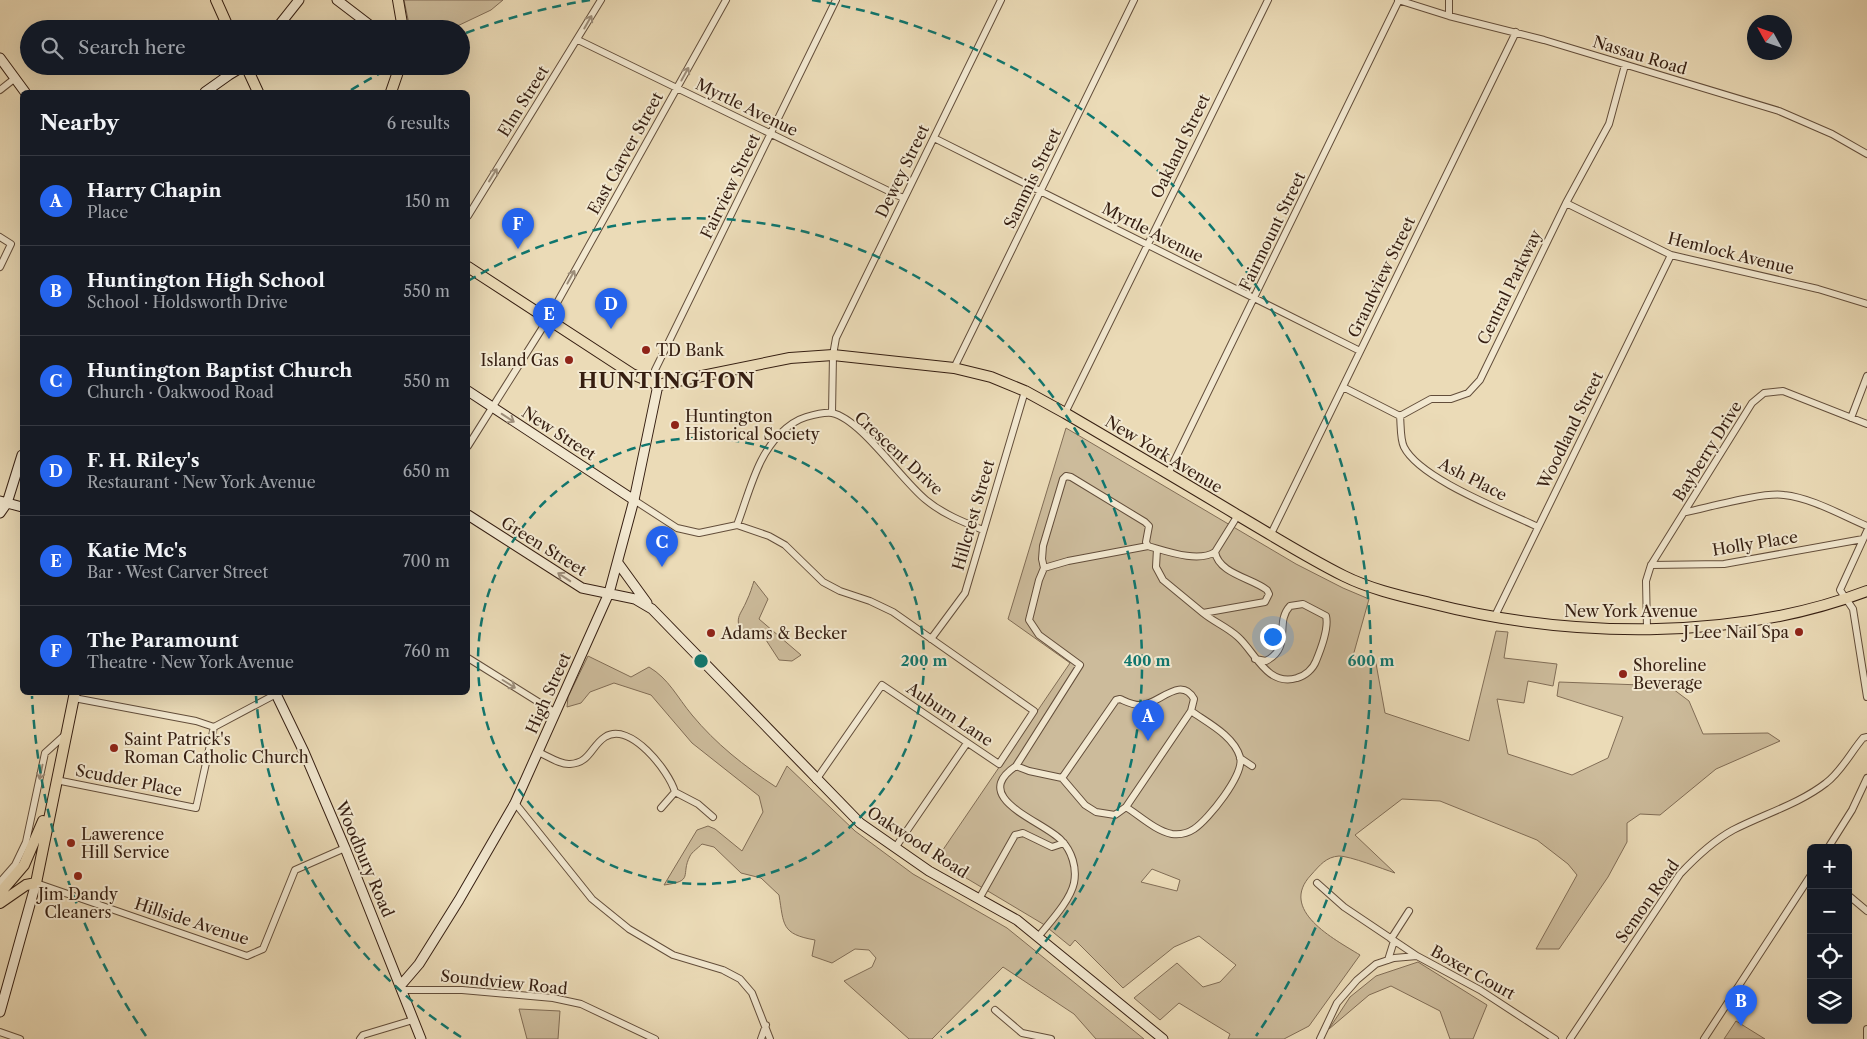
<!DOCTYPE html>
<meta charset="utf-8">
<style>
:root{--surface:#171b24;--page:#242831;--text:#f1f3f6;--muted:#9ea1a6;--line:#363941;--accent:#2563eb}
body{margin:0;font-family:"Libre Caslon Text",serif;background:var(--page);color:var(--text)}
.controls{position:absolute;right:15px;bottom:15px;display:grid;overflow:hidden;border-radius:8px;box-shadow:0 5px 20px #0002}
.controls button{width:45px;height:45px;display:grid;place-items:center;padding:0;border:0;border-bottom:1px solid var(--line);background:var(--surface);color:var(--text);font:25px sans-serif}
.compass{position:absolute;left:1747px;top:15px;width:45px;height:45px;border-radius:50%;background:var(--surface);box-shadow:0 5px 20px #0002;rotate:310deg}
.you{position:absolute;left:1272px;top:636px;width:18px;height:18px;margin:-12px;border:4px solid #fff;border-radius:50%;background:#1a73e8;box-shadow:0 0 0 8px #1a73e833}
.badge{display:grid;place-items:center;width:32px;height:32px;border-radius:50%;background:var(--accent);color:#fff;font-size:16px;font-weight:700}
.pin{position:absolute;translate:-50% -41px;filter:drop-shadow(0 1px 2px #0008)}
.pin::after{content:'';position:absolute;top:26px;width:18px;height:15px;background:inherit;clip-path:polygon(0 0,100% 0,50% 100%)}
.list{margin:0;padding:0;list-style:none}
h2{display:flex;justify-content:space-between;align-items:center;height:65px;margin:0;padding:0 20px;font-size:21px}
h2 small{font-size:16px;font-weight:400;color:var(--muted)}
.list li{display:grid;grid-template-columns:32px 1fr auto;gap:15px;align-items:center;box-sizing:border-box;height:90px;padding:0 20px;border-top:1px solid var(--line)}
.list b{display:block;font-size:19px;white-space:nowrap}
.list p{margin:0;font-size:16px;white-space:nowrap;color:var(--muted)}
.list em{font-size:16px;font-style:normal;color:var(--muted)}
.icon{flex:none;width:28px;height:28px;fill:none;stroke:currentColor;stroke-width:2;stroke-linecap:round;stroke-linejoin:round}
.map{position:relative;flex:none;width:1867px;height:1039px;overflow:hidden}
.search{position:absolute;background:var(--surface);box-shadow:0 5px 20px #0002;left:20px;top:20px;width:450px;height:55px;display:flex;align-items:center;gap:12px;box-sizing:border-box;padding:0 18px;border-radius:28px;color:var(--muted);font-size:19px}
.panel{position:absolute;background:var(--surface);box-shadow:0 5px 20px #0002;left:20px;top:90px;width:450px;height:605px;border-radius:8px}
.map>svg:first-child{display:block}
.green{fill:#ccbb9b;stroke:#816d56;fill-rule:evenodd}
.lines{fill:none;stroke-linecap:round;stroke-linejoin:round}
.street-casing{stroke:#634e3b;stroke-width:8}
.secondary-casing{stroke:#361f12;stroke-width:11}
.primary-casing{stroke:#361f12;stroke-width:12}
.street{stroke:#f2e8d0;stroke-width:6}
.secondary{stroke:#f2e8d0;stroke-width:9}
.primary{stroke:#ebdbb7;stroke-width:10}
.oneway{stroke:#9d8e7a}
.ring{fill:none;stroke:#0f766e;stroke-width:2.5;stroke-dasharray:9 6}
.poi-dot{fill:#8f2418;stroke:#f2e8d0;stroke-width:2}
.labels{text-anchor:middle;stroke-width:4;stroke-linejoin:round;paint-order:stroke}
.street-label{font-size:16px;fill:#361f12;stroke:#f2e8d0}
.poi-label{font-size:16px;fill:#361f12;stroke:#f2e8d0;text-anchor:start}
.district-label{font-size:21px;font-weight:bold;letter-spacing:1px;fill:#361f12;stroke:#f2e8d0}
.centre{fill:#0f766e;stroke:#f2e8d0;stroke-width:2.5}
.ring-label{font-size:15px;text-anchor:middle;font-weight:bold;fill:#0f766e;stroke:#f2e8d0;stroke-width:4;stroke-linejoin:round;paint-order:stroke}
</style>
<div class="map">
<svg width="1867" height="1039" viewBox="0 0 1867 1039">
<rect width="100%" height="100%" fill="#ebdbb7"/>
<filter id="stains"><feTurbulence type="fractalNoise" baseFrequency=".004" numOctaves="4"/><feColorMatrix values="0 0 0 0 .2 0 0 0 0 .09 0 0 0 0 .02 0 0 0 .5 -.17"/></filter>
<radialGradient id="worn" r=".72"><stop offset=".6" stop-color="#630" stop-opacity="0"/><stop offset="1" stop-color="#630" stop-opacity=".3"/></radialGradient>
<path class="green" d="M404,0H503L491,10L451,29H410Z
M1066,428L1296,564L1343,588L1369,599L1353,656L1375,658L1385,713L1469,741L1496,631L1508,632L1504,658L1557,664L1553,686L1528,681L1524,703L1497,699L1508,754L1572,775L1608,758L1623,717L1557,696L1559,682L1669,686L1689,701L1703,734L1768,733L1780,741L1716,769L1660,815L1640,814L1627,823V842L1608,877L1559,949H1536L1577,875L1568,864L1537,840L1440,801L1402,799L1355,835L1395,873C1383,869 1350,856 1339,856C1326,857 1320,865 1311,875C1278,910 1334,939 1360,955L1309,1026L1284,1039H1228L1230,1034L1179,1003L1160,1020L1134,998L1177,963L1203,987L1220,982L1236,965L1199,936L1174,947L1123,988L1075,940L1070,946L1043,924L936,860L1070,663L1008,619ZM1152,869L1180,880L1177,891L1141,882Z
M754,581L768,599L759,619L801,655L792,661L779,660L766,640L744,637C733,617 740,617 747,600C750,594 752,587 754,581Z
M588,656L631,677L649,667C669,679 677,697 692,715C716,744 744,766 776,787L787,766L855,831L913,874L1007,928L1144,1039H1096L1074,1014L1003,967L932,1039H909L844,981L872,967L876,958L869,950L855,949L832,963L812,956L815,940C781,934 784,925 779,895L761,878L741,873L714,847L702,844C698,848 692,852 690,856C680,875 695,881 664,885L697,830L708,826L715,829L742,851L763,812L759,796L692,743L651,695L614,683L590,692L581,703L567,707L568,697Z
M1418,962L1487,1005L1473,1039H1450L1440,1011L1391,986L1369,995L1329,1029L1350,997L1376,976Z
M519,1009L560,1011L558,1039H527Z
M1736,1021L1765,1039H1724Z"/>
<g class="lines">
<defs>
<path id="street" d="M1398,0L1449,16L1544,40L1779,111L1832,134L1867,154
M1449,0V16
M578,40L903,198
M0,90L14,79
M934,138L1360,351
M1566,203L1671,255L1818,289L1867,304
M468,216L601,0
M0,237L11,244L0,267
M954,368L1134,0
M658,385L655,370L836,0
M1343,387L1400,416L1431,399H1451L1468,393L1480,380L1566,203L1609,124L1625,65
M832,413L833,355L836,338L1001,0
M1065,413L1268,0
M1400,416C1401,425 1400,439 1404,447C1420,479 1505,511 1538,527
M1851,418L1867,376
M468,446L548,319L726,0
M1168,474L1399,0
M634,500L677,528L699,533L737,525L769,536L785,545L823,582L840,591L870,601L893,612L1034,711L999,764L882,685L816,780
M1686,512C1710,507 1763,492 1784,495C1812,498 1841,515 1867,526
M737,525C745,504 751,481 761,461C770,443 786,423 806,417C813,415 824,412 832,413C861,419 901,480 926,500C943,514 963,522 983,530
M1867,531L1840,590L1853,609L1867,697
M1271,534L1516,32
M1157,549L1156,567L1163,580L1203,613L1265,602L1269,594L1267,590C1252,578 1219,574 1215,552
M1651,565L1724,564L1863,539
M1044,568L1068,561L1148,546
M1203,613C1214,622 1227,627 1238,637C1255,652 1267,687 1297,678C1305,676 1313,669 1316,661C1321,649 1329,628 1326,616L1303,604L1290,606C1274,623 1293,647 1266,661L1255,659
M1494,618L1671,255
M1647,628L1646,581L1651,565L1752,403L1764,393L1783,391L1867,424
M931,639L965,593L1025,391
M468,658L556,713
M74,698L196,721L214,727
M214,727L280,692
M538,752C548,756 560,765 570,764C590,763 591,746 605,737C630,721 669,771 675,792
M1240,758L1252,766
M1016,766C968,798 1043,821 1061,840C1072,851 1077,868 1074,883C1070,901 1050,922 1038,937
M1062,778L1116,700L1120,699C1127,702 1134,706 1142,705C1159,704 1181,675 1194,699L1191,711L1126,807L1115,815L1096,812L1085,805L1062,778L1029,771L1016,766L1080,665L1039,635L1029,620L1039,580L1044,568L1042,559L1043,546L1063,479L1066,476L1071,477L1145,522L1149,526L1146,542L1148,546C1166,551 1198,563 1215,552L1238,515
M56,780L196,808L214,727
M675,792L698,804L713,817
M515,803L592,899L629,929L673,955L723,970L740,979L752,993L770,1039
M1126,807C1140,816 1156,831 1172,834C1180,835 1188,833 1194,829C1208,820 1245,774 1240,757C1234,736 1208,723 1191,711
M661,808L675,792
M895,848L967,743
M1828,848L1852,810L1867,778
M0,882L15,865L26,842L45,753L66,734
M36,883L247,956L263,949L295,870L345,848
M1317,883L1344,907L1417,956
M1848,895L1867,911
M979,899L1015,835L1023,833L1052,847L1064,843
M1391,939L1409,911
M1388,960L1394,941
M403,990H462L553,998L581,1004L655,1039
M995,1010L1022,1033L1051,1039
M0,1032L20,1039
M360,1039L363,1035L413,1020
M761,1039L766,1025
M1320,1039L1337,1003L1357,980L1376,964L1394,958L1417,956L1480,990L1555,1039
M1570,1039L1680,874C1696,857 1713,841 1733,830C1764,814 1799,804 1826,783C1841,772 1851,752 1863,738L1867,737
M1704,1039L1811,875
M1867,1039V1029"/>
<path id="secondary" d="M337,0L375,29
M276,29L299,0
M0,58L25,92
M205,92L229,75L244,66
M468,391L634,500
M0,501L22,507
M0,513L7,503L22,455
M468,515L582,588L635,599L652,609L860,823L929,871L1017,920L1163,1039
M618,563L647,603
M275,692L304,752L345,848L421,1039
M401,985L419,964L459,900L515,803L609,593L634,500L658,385
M0,1012L36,883"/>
<path id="primary" d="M216,0L229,29
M398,0L403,29
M246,66L258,92
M391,92L400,66
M468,267L632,374L658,385L790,358L833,355L954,368L991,377L1025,391L1065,413C1123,447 1181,481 1239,516C1273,536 1308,558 1344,576C1370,589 1401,596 1430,603C1567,638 1733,642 1867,591
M0,893L24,865L43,821
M0,903L26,885L36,883L75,692"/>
</defs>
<use href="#street" class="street-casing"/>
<use href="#secondary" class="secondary-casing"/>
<use href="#primary" class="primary-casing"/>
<use href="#street" class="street"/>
<use href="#secondary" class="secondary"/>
<use href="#primary" class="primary"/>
</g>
<defs><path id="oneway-shaft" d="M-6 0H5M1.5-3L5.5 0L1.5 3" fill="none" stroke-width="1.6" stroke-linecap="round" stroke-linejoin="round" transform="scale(1.25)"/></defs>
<g class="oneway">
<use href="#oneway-shaft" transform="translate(588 22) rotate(-60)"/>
<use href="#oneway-shaft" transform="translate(685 74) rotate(-61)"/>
<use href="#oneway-shaft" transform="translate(493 175) rotate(-58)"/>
<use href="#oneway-shaft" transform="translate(571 277) rotate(-61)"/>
<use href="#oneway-shaft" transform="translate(508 418) rotate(33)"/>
<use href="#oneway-shaft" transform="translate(564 577) rotate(-147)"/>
<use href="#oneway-shaft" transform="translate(509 684) rotate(32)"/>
<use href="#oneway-shaft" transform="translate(41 772) rotate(102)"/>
</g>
<g class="ring">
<circle cx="701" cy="661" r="223"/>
<path d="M461 1037A446 446 0 0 1 256 696M468 281A446 446 0 0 1 941 1037"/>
<path d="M146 1036A670 670 0 0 1 32 696M351 90A670 670 0 0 1 392 67M466 33A670 670 0 0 1 590 0M812 0A670 670 0 0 1 1256 1036"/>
</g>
<g class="poi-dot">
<circle cx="646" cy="350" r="5"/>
<circle cx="569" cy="360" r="5"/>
<circle cx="675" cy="425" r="5"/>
<circle cx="1799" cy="632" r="5"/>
<circle cx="711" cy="633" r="5"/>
<circle cx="1623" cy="674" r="5"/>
<circle cx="114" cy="748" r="5"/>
<circle cx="71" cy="843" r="5"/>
<circle cx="78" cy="876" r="5"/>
</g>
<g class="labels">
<g class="street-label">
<text transform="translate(1640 55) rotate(17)" y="6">Nassau Road</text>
<text transform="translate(523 101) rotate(-58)" y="6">Elm Street</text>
<text transform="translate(747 107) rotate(26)" y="6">Myrtle Avenue</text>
<text transform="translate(1180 146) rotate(-64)" y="6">Oakland Street</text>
<text transform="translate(625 153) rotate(-61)" y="6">East Carver Street</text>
<text transform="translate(902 171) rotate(-64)" y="6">Dewey Street</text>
<text transform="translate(1032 178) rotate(-64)" y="6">Sammis Street</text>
<text transform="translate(730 186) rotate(-64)" y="6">Fairview Street</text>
<text transform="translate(1272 231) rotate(-64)" y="6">Fairmount Street</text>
<text transform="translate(1153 232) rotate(27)" y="6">Myrtle Avenue</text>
<text transform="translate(1731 253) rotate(14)" y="6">Hemlock Avenue</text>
<text transform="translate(1381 277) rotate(-64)" y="6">Grandview Street</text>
<text transform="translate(1509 287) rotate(-64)" y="6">Central Parkway</text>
<text transform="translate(1570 430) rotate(-64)" y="6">Woodland Street</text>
<text transform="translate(559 433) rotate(33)" y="6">New Street</text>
<text transform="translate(1707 451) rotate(-58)" y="6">Bayberry Drive</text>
<text transform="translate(899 453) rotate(43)" y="6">Crescent Drive</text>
<text transform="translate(1164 454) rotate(31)" y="6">New York Avenue</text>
<text transform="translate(1473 479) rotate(27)" y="6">Ash Place</text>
<text transform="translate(973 515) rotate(-74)" y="6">Hillcrest Street</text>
<text transform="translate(1755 543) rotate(-9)" y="6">Holly Place</text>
<text transform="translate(544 546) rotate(32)" y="6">Green Street</text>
<text x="1631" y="617">New York Avenue</text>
<text transform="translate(548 693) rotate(-66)" y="6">High Street</text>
<text transform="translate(950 714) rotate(34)" y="6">Auburn Lane</text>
<text transform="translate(129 780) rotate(11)" y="6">Scudder Place</text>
<text transform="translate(918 842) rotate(33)" y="6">Oakwood Road</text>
<text transform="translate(365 859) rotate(67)" y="6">Woodbury Road</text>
<text transform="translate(1647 901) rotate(-55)" y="6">Semon Road</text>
<text transform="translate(192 921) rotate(18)" y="6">Hillside Avenue</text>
<text transform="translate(1473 972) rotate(29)" y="6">Boxer Court</text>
<text transform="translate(504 982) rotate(6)" y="6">Soundview Road</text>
</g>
<g class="poi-label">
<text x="656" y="356">TD Bank</text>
<text x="559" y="366" text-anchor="end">Island Gas</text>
<text x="685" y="422">Huntington<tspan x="685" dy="18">Historical Society</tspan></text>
<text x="1789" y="638" text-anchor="end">J Lee Nail Spa</text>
<text x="721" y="639">Adams &amp; Becker</text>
<text x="1633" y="671">Shoreline<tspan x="1633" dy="18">Beverage</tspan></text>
<text x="124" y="745">Saint Patrick's<tspan x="124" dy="18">Roman Catholic Church</tspan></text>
<text x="81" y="840">Lawerence<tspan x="81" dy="18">Hill Service</tspan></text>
<text x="78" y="900" text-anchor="middle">Jim Dandy<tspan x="78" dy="18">Cleaners</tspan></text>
</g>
<g class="district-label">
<text x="667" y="388">HUNTINGTON</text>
</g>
</g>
<circle cx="701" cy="661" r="8" class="centre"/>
<g class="ring-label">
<text x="924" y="666">200 m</text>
<text x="1147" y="666">400 m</text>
<text x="1371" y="666">600 m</text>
</g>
<rect width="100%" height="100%" filter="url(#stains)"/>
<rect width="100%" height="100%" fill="url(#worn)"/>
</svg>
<div class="controls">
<button>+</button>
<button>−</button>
<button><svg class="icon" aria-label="locate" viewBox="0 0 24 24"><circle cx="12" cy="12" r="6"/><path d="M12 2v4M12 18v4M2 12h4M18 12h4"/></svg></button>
<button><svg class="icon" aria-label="layers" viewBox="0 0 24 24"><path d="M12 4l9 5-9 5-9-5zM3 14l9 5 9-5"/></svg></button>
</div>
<svg class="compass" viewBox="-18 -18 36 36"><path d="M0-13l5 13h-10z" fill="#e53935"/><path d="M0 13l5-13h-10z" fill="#9ea1a6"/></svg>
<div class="you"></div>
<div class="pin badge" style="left:1148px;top:741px">A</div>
<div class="pin badge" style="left:1741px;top:1026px">B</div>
<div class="pin badge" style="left:662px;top:567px">C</div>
<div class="pin badge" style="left:611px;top:329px">D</div>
<div class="pin badge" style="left:549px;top:339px">E</div>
<div class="pin badge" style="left:518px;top:249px">F</div>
<div class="search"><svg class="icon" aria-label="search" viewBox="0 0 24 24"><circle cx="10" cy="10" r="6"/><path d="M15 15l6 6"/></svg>Search here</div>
<section class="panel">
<h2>Nearby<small>6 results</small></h2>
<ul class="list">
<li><span class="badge">A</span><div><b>Harry Chapin</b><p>Place</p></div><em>150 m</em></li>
<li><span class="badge">B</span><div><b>Huntington High School</b><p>School · Holdsworth Drive</p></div><em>550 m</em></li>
<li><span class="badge">C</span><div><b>Huntington Baptist Church</b><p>Church · Oakwood Road</p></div><em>550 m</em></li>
<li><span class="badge">D</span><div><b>F. H. Riley's</b><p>Restaurant · New York Avenue</p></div><em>650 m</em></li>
<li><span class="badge">E</span><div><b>Katie Mc's</b><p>Bar · West Carver Street</p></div><em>700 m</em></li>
<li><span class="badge">F</span><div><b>The Paramount</b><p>Theatre · New York Avenue</p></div><em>760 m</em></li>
</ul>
</section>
</div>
